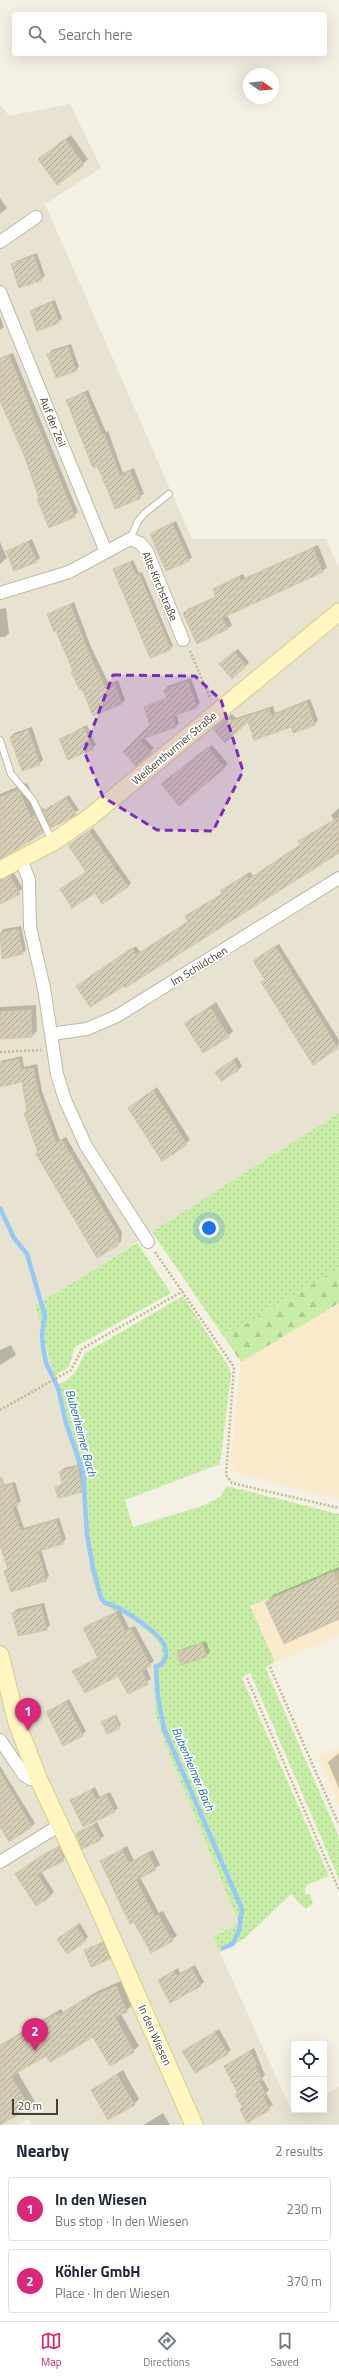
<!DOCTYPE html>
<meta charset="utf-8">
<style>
:root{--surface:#fff;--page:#f2f2f3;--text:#1f2937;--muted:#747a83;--line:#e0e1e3;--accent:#db2777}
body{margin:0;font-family:"Titillium Web",sans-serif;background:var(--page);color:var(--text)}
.controls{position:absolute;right:12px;bottom:12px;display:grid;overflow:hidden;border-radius:4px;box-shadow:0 4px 16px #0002}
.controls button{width:36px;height:36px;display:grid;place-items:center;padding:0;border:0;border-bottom:1px solid var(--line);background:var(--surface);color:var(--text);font:20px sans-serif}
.compass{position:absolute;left:243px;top:68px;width:36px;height:36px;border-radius:50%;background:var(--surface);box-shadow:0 4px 16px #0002;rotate:105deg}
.scale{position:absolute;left:12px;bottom:10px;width:46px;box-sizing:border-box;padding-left:4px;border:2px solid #464033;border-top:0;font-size:11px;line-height:14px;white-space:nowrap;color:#464033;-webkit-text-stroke:3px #fff;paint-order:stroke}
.you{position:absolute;left:209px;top:1228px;width:14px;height:14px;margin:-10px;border:3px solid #fff;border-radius:50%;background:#1a73e8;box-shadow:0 0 0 6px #1a73e833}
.badge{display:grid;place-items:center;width:26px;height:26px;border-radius:50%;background:var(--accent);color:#fff;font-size:13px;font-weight:700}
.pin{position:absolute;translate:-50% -33px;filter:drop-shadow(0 1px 2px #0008)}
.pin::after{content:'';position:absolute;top:21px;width:14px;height:12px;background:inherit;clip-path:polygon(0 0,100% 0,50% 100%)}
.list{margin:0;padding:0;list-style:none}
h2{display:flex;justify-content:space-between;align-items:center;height:52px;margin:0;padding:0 16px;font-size:17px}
h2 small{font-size:13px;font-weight:400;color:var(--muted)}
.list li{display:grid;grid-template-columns:26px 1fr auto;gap:12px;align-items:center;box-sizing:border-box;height:64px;margin:0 8px 8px;padding:0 8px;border:1px solid var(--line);border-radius:4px}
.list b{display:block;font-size:15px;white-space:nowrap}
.list p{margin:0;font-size:13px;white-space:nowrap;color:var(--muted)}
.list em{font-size:13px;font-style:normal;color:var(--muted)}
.icon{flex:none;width:22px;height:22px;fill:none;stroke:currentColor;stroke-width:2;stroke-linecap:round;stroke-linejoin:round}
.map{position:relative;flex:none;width:339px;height:2125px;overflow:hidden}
.search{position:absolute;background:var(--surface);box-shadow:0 4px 16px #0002;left:12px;right:12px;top:12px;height:44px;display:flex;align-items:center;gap:10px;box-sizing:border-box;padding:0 14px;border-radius:4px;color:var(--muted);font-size:15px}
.sheet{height:196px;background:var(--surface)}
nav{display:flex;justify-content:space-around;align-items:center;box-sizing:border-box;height:56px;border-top:1px solid var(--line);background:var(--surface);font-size:11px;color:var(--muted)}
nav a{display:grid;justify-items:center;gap:2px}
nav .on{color:var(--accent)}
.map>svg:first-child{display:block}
.residential{fill:#e8e3d0}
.commercial{fill:#f9eacb}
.grass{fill:url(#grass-dots)}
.forest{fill:url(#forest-firs)}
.shadow{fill:#0003;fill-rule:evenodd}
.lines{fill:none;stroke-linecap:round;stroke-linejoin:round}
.stream{stroke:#98c8f8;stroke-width:4.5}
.building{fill:url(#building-hatch);stroke:#d2c6aa}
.lane-casing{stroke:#c0b9a5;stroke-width:8}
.street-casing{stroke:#c0b9a5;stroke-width:14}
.secondary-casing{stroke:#d8cc8d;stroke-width:19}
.path{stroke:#c3b794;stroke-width:2.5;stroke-dasharray:2 2;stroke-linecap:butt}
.lane{stroke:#fff;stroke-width:6}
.street{stroke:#fff;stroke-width:12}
.secondary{stroke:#fff6c2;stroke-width:17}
.marked{fill:#7b2cbf;fill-opacity:0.2;stroke:#7b2cbf;stroke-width:3;stroke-dasharray:8 5;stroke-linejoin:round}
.labels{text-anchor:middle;stroke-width:3.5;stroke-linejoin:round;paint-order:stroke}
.street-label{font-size:11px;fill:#464033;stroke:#fff}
.water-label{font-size:12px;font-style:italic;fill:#216dbd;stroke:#fff}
</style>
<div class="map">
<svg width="339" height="2125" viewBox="0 0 339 2125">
<defs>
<pattern id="grass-dots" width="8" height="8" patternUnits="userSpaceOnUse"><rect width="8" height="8" fill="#c7eda7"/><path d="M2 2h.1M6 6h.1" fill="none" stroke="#accc90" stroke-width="1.8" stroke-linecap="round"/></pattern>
<pattern id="forest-firs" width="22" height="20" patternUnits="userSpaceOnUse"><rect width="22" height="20" fill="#c7eda7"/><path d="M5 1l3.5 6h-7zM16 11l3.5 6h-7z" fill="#accc90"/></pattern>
<pattern id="building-hatch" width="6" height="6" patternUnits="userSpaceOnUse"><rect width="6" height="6" fill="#d6cdb7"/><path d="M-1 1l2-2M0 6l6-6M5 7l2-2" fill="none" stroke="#afa895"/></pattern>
</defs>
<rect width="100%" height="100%" fill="#f4f0e3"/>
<path class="residential" d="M0,104L9,116L70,104L101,168L45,204L192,539H326L339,569V1113L35,1307L81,1481L85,1537L90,1560V1571L115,1612L127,1614L132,1618L156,1639L161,1648L162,1660L153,1666L155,1714L165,1744L239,1923L213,1937L292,2112L296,2110H324V2095L339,2087V2125H32L28,2119L17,2125H0Z"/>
<path class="commercial" d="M339,1303V1499L236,1473L230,1464L241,1362Z
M339,1570V1636L275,1662L250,1606Z
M339,1748V1806L318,1757Z"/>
<path class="grass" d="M339,1113V1268L224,1337L152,1232Z
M137,1243L171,1293L75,1347L69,1367L54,1377L35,1306Z
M183,1296L229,1367L231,1374L220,1464L125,1500L133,1527L202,1506L220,1497L227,1486L339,1514V1570L250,1606L275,1662L265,1667L339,1837V1879L250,1672L242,1678L329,1876L308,1884L305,1888V1894H310L313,1904L305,1909L291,1894L245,1938L220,1952L213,1937L239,1923L165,1744L155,1713L153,1666L162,1660L161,1648L156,1639L127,1614L115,1612L99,1600L90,1571V1560L85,1537L81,1481L56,1385L64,1382L75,1373L85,1353Z"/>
<path class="forest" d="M339,1268V1303L241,1362L224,1337Z"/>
<path class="shadow" d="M71,135L88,159L83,164L40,159Z
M0,198L7,208L0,214Z
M37,253L45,276L41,279L13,264L16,261Z
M55,300L62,319L58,322L31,311L35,308Z
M0,316L4,327L0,330Z
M71,344L79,367L76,370L49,354L52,350Z
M13,353L78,512L74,516L38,499L40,497L0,394V358Z
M88,390L106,432L108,431L123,473L134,468L144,494L116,508L67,400Z
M176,521L192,557L189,560L151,534Z
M32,539L40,558L36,561L7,551Z
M0,542L7,558L0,564Z
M318,545L327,567L323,571L227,615L232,625L227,629L184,613L188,609L217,596L214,590L218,586L243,574L245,578Z
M133,560L139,573L142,572L173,646L170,649L114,569Z
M74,602L91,647L109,684L118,680L125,700L122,703L93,715L57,630L48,615Z
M6,608L9,633L5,637H0V609Z
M238,649L249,662L246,666L224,660Z
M191,678L200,703L196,707L176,714L179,723L176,726L143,737L154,748L136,764L124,752L151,725L145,707L149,704L167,697L165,690L168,686ZM171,696L172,698L148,707V705Z
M310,699L318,720L315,724L294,732L292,726L249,720L217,726L232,714L236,718L273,706L275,713Z
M87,725L96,745L92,748L60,739Z
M32,727L43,760L39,764L11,737L14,733Z
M212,745L228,764L179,805L162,784Z
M27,783L40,810L44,808L45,810L69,795L79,810L51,825L43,832L0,857V799L24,790L23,788L0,797V794Z
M339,808V852L78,986L136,946L140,952L189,921L186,917L190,913L223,893L221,891L225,888L250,872L253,876L301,844L300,841L303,838L334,820L331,815Z
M93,828L131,883L128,887L95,892L61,889L87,871L73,842Z
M14,873L23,889L0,903V879Z
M21,926L26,950L23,953L3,958L0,933L4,929Z
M279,944L339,1040L338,1048L313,1063L262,982L265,979L254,961Z
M216,1002L233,1031L228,1036L185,1023Z
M36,1005L37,1031L32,1036L0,1038V1007Z
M22,1056L24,1067L37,1064L42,1091L60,1140L66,1137L122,1232L121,1241L117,1245L39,1153L25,1113L28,1110L22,1081L0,1076L1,1061Z
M237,1057L242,1066L238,1070L217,1072Z
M157,1087L190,1140L162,1159L129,1108Z
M11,1345L16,1355L0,1365V1350Z
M81,1464L85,1487L81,1491L56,1487L63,1483L60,1472L64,1468Z
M15,1482L21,1501L16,1505L24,1528L59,1518L66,1539L62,1543L41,1549L49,1576L46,1580L12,1590L6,1571L9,1568L0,1542V1486Z
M339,1567V1618L266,1602L273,1595Z
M44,1603L50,1625L46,1629L13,1613L17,1609Z
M120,1610L129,1628L135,1626L154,1661L146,1667L151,1679L128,1693L118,1674L73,1671L98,1657L84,1629L88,1625Z
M206,1641L210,1652L206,1656L178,1652L182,1649Z
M69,1699L86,1731L82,1735L47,1712Z
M116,1715L121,1725L108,1733L104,1721Z
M339,1753V1789L328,1762Z
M0,1766L35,1823L32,1826L0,1825Z
M95,1787L100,1797L110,1792L118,1808L114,1811L71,1801Z
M97,1822L104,1836L100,1839L77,1834Z
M63,1844L67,1856L41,1871L54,1892L50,1896L20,1871L46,1853Z
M127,1846L134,1860L153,1850L160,1865L140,1877L159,1913L163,1911L177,1936L152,1952L102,1861Z
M80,1923L88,1937L85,1940L58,1939Z
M107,1940L113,1955L110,1959L85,1950Z
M195,1965L204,1982L200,1985L159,1980L178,1968L180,1973Z
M121,1981L132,2006L121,2014L139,2046L133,2051L94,2036L46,2054L17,2071L35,2102L0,2125V2045L61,2009L63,2012L96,1992Z
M219,2029L231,2050L227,2053L184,2051Z
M254,2048L265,2075L262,2078L269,2090L266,2093L273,2105L247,2121L241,2109L243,2107L236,2094L239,2092L225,2066Z
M123,2070L139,2099L134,2104L92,2090Z
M163,2113L170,2125H144L145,2124Z"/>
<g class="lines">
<path class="stream" d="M0,1208L14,1238L27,1254L45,1316L42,1333L43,1347L46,1363L58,1388L66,1423L83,1472L87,1535L93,1568L101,1598L105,1603C119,1605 157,1632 164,1644C166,1648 166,1653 166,1657L161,1665L156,1666L158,1697L164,1729L242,1909L239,1930L233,1944L223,1948"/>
</g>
<path class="building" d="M65,139L84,165L57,185L38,159Z
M34,256L42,280L19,288L11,264Z
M52,303L59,323L37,331L30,311Z
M68,347L76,371L56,378L47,354Z
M9,356L75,517L49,528L37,499L39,498L25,457L0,401V359Z
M85,393L102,435L104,434L120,476L130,471L141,498L115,509L98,466L93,468L66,400Z
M172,523L189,561L166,571L150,534Z
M28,542L37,562L14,571L6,551Z
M313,548L323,572L222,618L228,629L197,644L183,613L216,597L213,589L239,577L241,581Z
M130,562L136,575L139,574L171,650L150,658L113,569Z
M70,604L88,651L105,687L114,683L122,704L93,716L82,689L80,690L71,672L73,671L56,631L54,632L47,614Z
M234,651L246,666L232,679L219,664Z
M188,681L197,708L173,716L176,727L139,740L152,752L136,766L123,752L150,725L144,707L167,699L164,690Z
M307,702L315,725L293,733L291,727L254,740L248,722L225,743L213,729L228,717L232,721L269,709L271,716Z
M84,728L93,749L68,760L59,739Z
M28,730L40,765L22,771L10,737Z
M208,747L225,768L179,806L161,784Z
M19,790L31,818L35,815L43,833L0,859V798Z
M66,797L76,815L51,828L43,811Z
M339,817V853L125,988L124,986L90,1007L76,986L132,948L136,955L188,922L185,916L222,894L220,891L246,875L249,879L301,845L298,841Z
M89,831L128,887L102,904L95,893L72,908L60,889L86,872L68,845Z
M10,876L20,894L0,904V880Z
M18,929L23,954L2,959L0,933Z
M275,946L338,1048L313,1065L261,982L265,980L253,961Z
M210,1007L229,1037L203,1053L184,1023Z
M31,1010L32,1037L0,1039V1012Z
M19,1059L21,1070L33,1068L39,1095L56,1143L62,1140L119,1236L117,1246L97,1258L36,1154L38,1153L24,1113L27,1112L22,1082L0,1087V1063Z
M233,1060L239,1070L221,1081L215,1072Z
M153,1090L187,1145L162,1161L128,1108Z
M78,1466L82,1492L58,1498L55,1487L63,1485L59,1472Z
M2,1477L5,1487L12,1484L18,1505L12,1507L21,1531L56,1520L63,1544L38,1551L46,1581L11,1592L4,1571L8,1569L0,1545V1478Z
M333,1572L339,1586V1619L284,1644L265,1602Z
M41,1606L47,1630L18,1636L12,1613Z
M116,1613L125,1631L131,1629L151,1666L142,1671L148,1684L128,1694L118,1676L85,1693L72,1671L98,1658L83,1628Z
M202,1643L207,1657L181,1665L177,1652Z
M66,1702L83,1736L63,1746L46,1712Z
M114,1716L120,1728L107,1734L101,1722Z
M0,1772L32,1827L9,1842L0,1827Z
M91,1790L96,1800L106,1795L115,1812L83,1827L70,1800Z
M93,1825L101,1840L82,1849L76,1833Z
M59,1847L64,1861L37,1874L51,1896L36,1906L15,1874L41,1856Z
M122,1850L129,1863L148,1854L156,1870L136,1880L155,1917L158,1915L173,1941L151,1953L134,1922L130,1924L100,1861Z
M76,1926L86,1941L67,1954L57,1939Z
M103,1943L110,1959L91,1967L84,1950Z
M191,1968L201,1986L170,2003L158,1980L174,1971L177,1976Z
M116,1986L127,2012L115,2017L134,2052L110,2066L93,2037L50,2062L46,2056L11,2076L30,2108L0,2125V2046L56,2014L57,2016L89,1998Z
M215,2032L228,2054L195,2073L182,2051Z
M250,2051L257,2064L255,2066L262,2079L259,2081L266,2095L263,2096L270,2110L247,2123L240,2109L243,2108L235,2094L238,2093L224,2066Z
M117,2075L135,2105L108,2120L91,2090Z"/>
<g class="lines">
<defs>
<path id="lane" d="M130,539L138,521L145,513L169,494
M0,740L11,774L33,800L52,841"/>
<path id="street" d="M0,242L36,217
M0,292L106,552
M0,593L69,572L130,539L140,543L147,551L183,640
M21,859L29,880L30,927L44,988L57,1074L65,1100L86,1146L148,1242
M51,1034L87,1029L117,1016L339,878
M0,1740L24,1775L30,1779L38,1778
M0,1862L60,1825"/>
<path id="secondary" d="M0,870L53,842L90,817L339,612
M0,1655L17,1723L38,1778L96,1902L194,2125"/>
</defs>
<use href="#lane" class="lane-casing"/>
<use href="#street" class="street-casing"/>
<use href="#secondary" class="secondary-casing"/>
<path class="path" d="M190,651L210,698
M0,1052L41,1050
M155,1252L234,1367L226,1475L232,1483L339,1508
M0,1410L71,1370L82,1349L183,1291
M270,1667L339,1825
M247,1678L339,1890"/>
<use href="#lane" class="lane"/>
<use href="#street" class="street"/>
<use href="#secondary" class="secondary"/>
</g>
<path class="marked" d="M113,675L195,676L221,700L243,771L213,831L157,830L103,797L84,751Z"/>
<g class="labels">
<g class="street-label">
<text transform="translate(53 422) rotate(68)" y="4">Auf der Zeil</text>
<text transform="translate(160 586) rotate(67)" y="4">Alte Kirchstraße</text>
<text transform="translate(174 748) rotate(-40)" y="4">Weißenthurmer Straße</text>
<text transform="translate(199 966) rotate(-32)" y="4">Im Schildchen</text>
<text transform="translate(155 2035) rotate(66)" y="4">In den Wiesen</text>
</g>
<g class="water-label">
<text transform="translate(81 1433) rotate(75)" y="4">Bubenheimer Bach</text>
<text transform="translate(193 1769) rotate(67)" y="4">Bubenheimer Bach</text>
</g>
</g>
</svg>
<div class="controls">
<button><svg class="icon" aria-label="locate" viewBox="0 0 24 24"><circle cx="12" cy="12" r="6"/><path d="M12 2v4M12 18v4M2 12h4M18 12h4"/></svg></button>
<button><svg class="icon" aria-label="layers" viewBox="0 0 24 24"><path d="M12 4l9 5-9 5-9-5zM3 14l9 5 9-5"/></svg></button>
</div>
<svg class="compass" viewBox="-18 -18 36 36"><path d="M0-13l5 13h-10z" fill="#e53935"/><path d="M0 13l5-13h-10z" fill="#747a83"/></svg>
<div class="scale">20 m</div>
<div class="you"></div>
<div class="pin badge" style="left:28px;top:1731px">1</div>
<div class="pin badge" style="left:35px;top:2051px">2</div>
<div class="search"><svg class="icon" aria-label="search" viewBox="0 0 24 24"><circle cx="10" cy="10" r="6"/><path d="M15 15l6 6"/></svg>Search here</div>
</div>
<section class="sheet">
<h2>Nearby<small>2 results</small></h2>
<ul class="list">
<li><span class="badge">1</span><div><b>In den Wiesen</b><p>Bus stop · In den Wiesen</p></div><em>230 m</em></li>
<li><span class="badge">2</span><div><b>Köhler GmbH</b><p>Place · In den Wiesen</p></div><em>370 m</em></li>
</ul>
</section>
<nav>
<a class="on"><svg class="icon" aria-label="map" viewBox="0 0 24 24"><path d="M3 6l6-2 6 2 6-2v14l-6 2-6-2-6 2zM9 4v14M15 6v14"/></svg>Map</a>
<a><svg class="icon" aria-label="directions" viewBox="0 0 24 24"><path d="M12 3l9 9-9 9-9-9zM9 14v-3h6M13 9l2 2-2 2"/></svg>Directions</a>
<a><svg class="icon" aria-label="saved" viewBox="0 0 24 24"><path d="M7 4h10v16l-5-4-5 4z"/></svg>Saved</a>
</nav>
